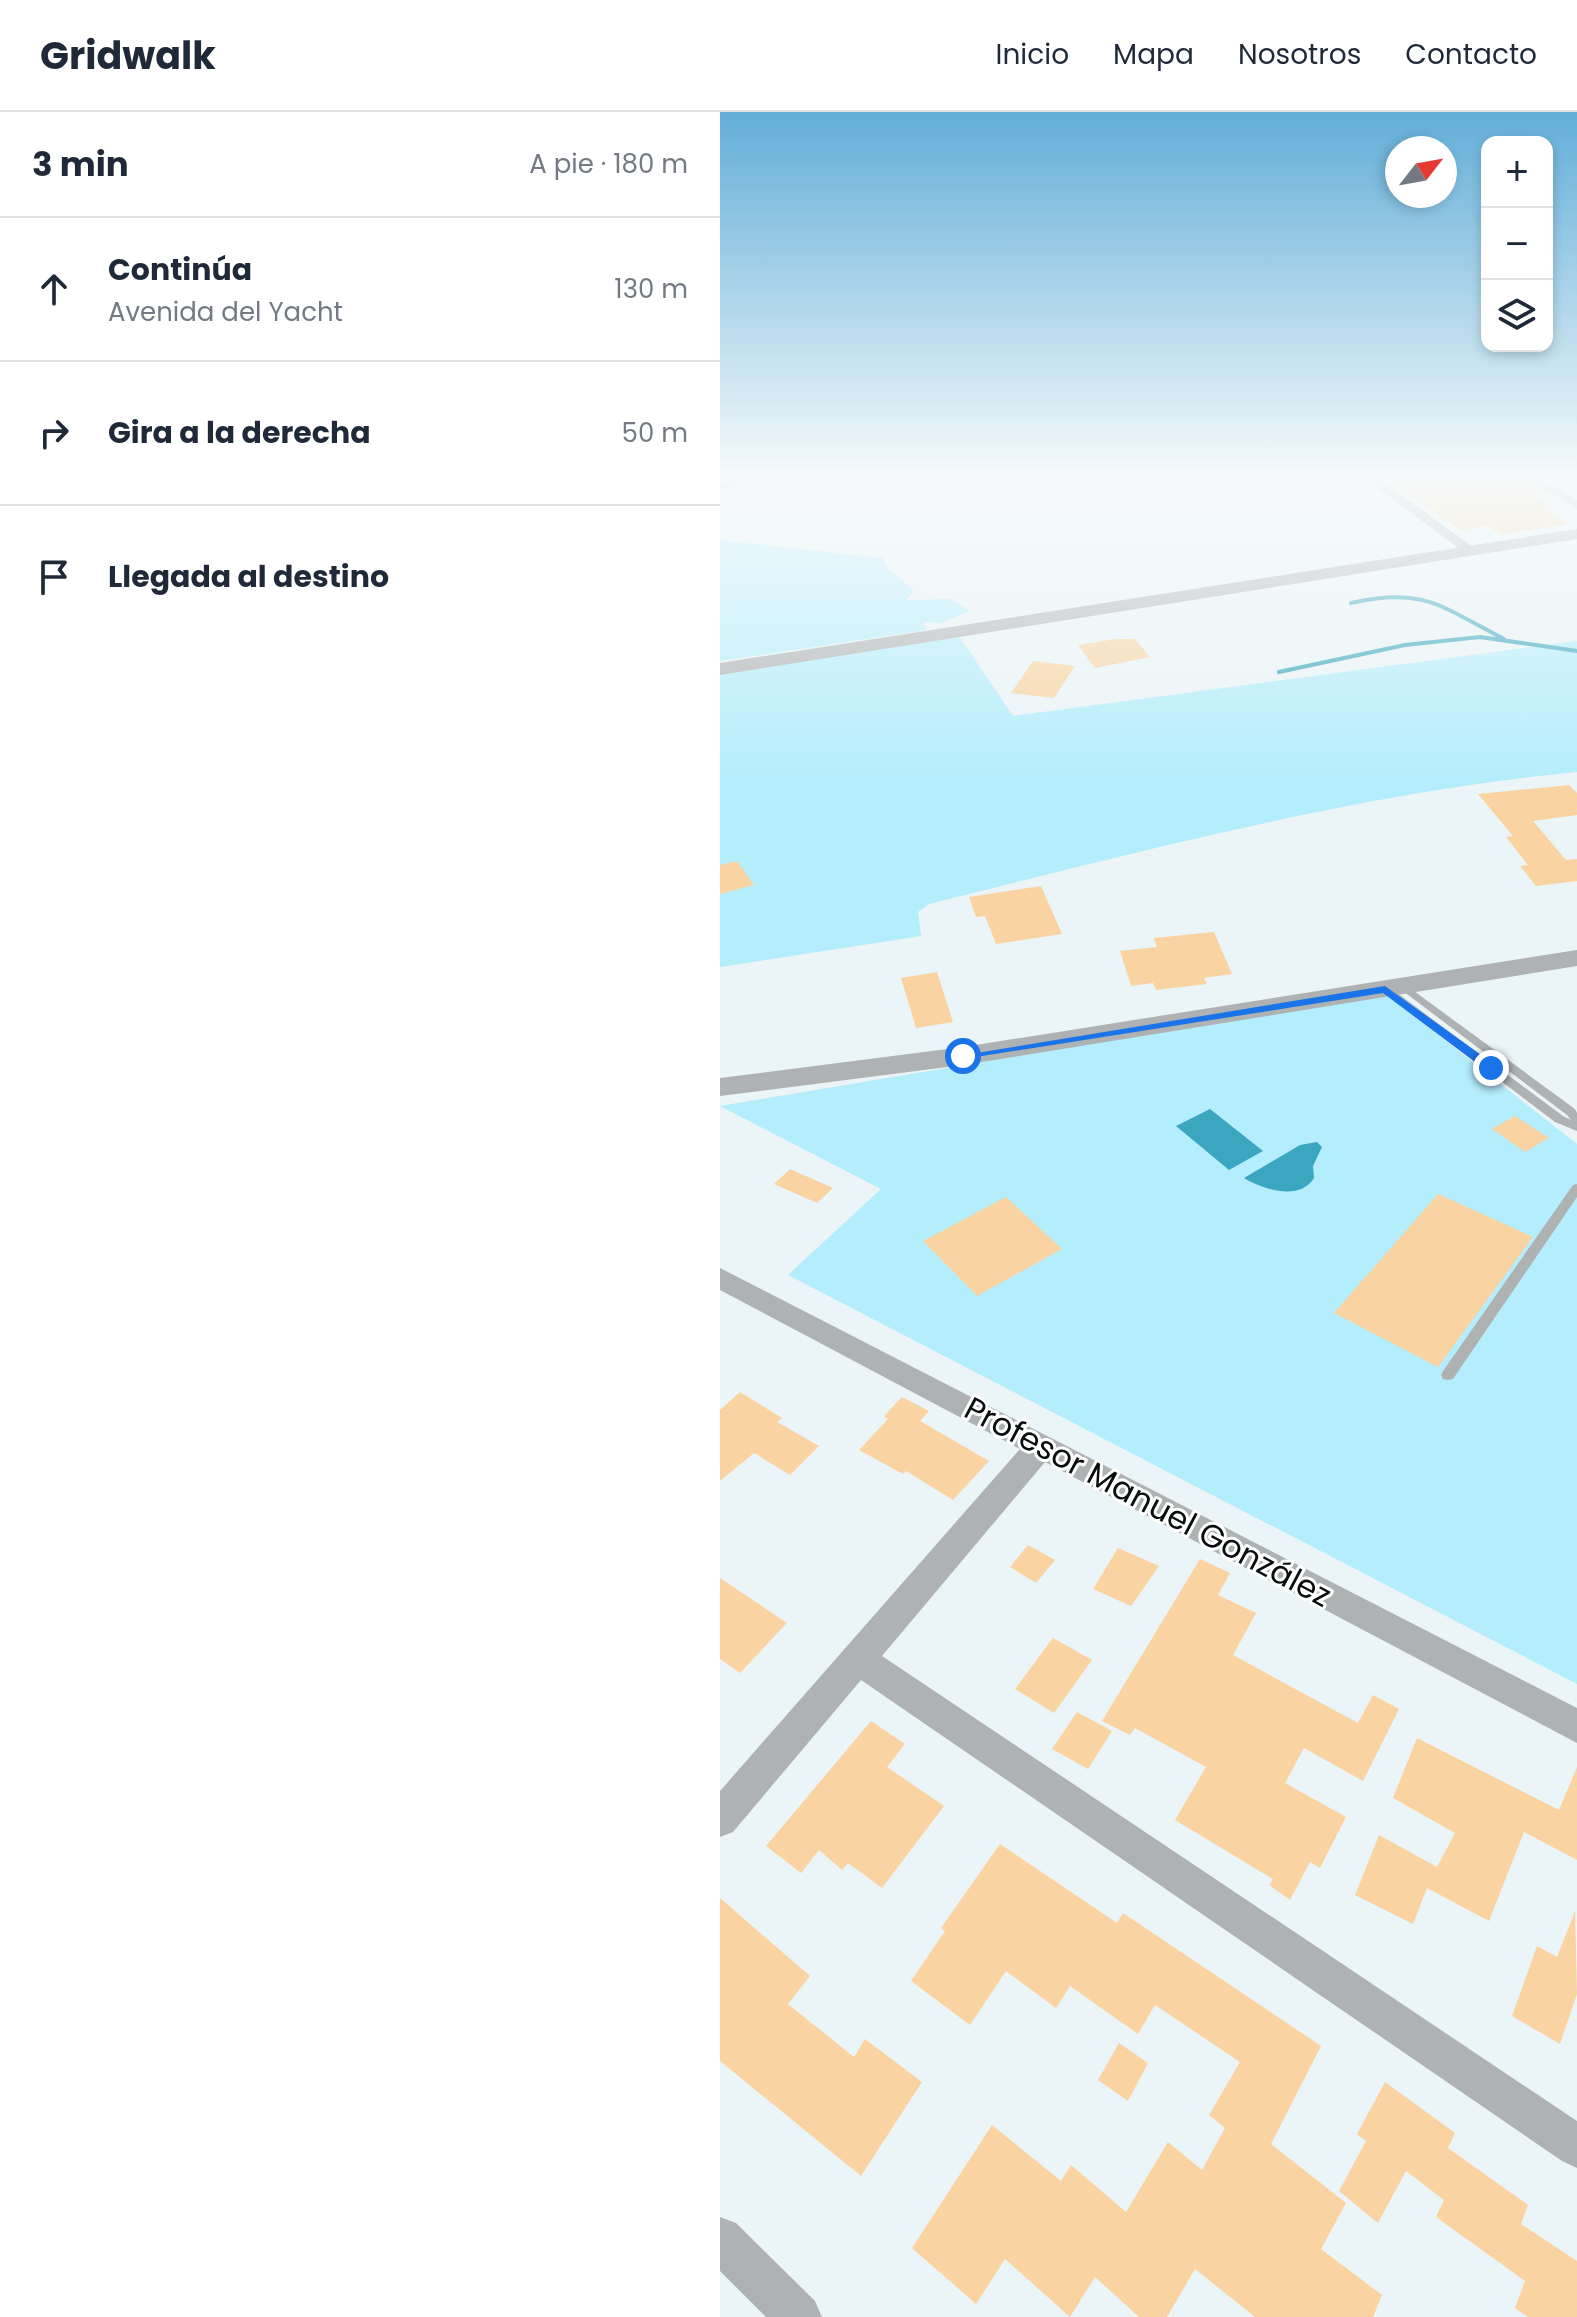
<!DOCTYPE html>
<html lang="es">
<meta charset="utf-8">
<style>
:root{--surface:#fff;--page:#f6f6f7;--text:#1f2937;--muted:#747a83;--line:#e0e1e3}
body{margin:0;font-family:Poppins,sans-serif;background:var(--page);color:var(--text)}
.controls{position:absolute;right:24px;top:24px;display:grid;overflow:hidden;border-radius:16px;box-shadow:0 4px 12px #0003}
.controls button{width:72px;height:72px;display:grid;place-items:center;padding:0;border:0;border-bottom:2px solid var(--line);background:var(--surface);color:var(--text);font:40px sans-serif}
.compass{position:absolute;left:665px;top:24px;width:72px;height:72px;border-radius:50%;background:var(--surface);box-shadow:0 4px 12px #0003;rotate:59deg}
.stop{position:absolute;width:24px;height:24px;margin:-18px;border:6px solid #1a73e8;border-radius:50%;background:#fff}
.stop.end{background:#1a73e8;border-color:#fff;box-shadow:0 2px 8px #0008}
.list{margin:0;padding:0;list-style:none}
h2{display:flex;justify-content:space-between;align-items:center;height:104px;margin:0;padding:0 32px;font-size:34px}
h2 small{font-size:26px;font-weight:400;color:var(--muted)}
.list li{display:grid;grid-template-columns:52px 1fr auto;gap:24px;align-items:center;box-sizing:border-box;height:144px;padding:0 32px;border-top:2px solid var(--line)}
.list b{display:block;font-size:30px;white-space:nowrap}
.list p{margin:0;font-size:26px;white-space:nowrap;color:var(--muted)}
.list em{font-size:26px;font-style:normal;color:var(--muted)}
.icon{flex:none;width:44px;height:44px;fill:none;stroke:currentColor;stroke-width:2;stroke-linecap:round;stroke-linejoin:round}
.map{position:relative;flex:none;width:857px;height:2205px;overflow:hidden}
header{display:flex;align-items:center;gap:48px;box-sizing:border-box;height:112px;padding:0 40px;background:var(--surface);border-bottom:2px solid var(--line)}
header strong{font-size:38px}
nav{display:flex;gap:44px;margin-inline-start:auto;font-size:28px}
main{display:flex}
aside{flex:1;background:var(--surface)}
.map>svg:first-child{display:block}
.green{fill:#b4edfc}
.water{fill:#3aa6bf}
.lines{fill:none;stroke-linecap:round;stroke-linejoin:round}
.stream{stroke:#3aa6bf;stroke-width:4}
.building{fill:#f9d4a2}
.service{fill:#aeb2b3;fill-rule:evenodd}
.minor{fill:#aeb2b3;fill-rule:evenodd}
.tertiary{fill:#aeb2b3;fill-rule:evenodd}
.route{fill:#1a73e8}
.labels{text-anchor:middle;stroke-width:6;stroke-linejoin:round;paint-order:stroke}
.near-street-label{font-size:32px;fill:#0a0d0e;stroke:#fff}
</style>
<header>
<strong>Gridwalk</strong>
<nav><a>Inicio</a><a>Mapa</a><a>Nosotros</a><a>Contacto</a></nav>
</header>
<main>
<aside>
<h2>3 min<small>A pie · 180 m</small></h2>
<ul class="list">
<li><svg class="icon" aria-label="ahead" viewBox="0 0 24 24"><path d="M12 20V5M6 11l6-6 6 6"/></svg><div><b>Continúa</b><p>Avenida del Yacht</p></div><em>130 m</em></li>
<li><svg class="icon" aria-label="right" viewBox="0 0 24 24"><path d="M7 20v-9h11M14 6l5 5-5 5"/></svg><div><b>Gira a la derecha</b></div><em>50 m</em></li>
<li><svg class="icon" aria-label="arrive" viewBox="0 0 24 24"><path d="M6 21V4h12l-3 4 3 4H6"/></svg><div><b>Llegada al destino</b></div></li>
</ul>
</aside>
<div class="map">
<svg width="857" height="2205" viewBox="0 0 857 2205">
<rect width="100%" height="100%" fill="#ebf4f7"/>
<path class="green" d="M0,428L163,446L166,454L194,479L186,488L231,487L250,499L222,511L202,510L207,518L0,549Z
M239,524L293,604L857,529V660C638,681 423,739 209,792L198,800L201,824L0,855V560Z
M666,882L857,1032V1572L68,1163L161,1077L0,994Z"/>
<path class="water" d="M490,997L543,1039L509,1058L456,1014Z
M597,1030L602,1035L593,1054L594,1066C580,1089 544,1078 524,1066L580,1033Z"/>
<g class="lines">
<path class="stream" d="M631,491C705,474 723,496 784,527
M559,560L685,533L760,525L857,539"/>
</g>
<path class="building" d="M660,364H799L825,384L816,385L834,394L822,396L849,412L781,422L768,414L741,418Z
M396,527H415L430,545L375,556L358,533Z
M313,549L355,554L334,586L291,581Z
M849,673L857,681V703L813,709L846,748L857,747V769L816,774L800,754L808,753L786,725L793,724L758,682Z
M17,749L34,773L0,782V753Z
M321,774L342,822L276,832L265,804L256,805L249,785Z
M494,820L512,862L484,866L487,872L436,878L433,871L411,874L400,839L437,835L434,826Z
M217,860L233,910L196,916L181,866Z
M795,1004L829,1026L805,1040L772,1017Z
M70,1057L113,1076L97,1091L54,1072Z
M718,1082L813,1125L718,1255L614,1201Z
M286,1085L342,1137L257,1184L203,1129Z
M20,1280L62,1306L57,1310L99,1334L70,1363L34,1341L0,1369V1298Z
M182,1285L209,1299L200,1309L269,1349L233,1388L186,1359L183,1362L139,1338L168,1307L164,1304Z
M308,1433L335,1448L316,1471L290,1455Z
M398,1436L439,1454L411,1494L373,1477Z
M480,1447L510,1461L498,1483L536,1501L513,1543L638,1611L653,1583L679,1597L643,1669L584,1636L565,1671L626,1705L600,1756L590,1750L570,1788L549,1773L553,1767L455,1708L486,1655L415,1616L410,1623L382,1609Z
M0,1466L67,1511L20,1561L0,1547Z
M333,1526L372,1548L334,1601L295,1577Z
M357,1600L392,1619L368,1657L332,1637Z
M151,1609L185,1632L167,1655L224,1694L162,1776L128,1751L122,1758L99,1738L81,1761L46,1734Z
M697,1626L839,1698L857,1655V1748L804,1720L769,1809L707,1776L693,1812L635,1783L659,1723L717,1755L735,1721L673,1686Z
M280,1732L397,1811L403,1801L601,1934L551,2032L626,2091L601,2137L662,2183L653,2205H535L475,2157L447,2205H419L375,2165L350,2205L285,2147L256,2192L192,2136L272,2013L341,2069L351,2053L406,2100L448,2030L482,2058L505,2016L489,2003L520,1950L435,1893L418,1922L350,1874L336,1896L286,1859L250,1913L191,1869L225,1819L221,1816Z
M0,1786L90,1864L68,1892L134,1945L145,1927L202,1970L141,2064L0,1949Z
M855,1799L857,1882L840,1932L792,1904L817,1834L837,1845Z
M399,1931L428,1951L408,1989L378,1968Z
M665,1970L735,2021L728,2036L808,2093L801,2112L857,2149V2205H808L795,2196L805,2169L716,2105L724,2088L686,2059L658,2111L619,2079L646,2029L637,2022Z"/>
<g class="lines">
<path class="service" d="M683,871L855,997L857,1001V1019L835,1010L660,877L661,875H669L843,1004L851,1008L847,1003L679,876L678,874Z
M857,1072V1085L733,1267L728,1268L723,1267L721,1263L723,1259L853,1073Z"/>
<path class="minor" d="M37,364H64L0,378V370Z
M641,364H655L760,440L748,443Z
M802,364H817L857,388V397Z
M0,1156L857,1596V1631L325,1350L162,1544L857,2009V2056L842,2049L141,1568L13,1720L0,1725V1679L300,1337L0,1178Z
M0,2105L16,2111L95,2189L102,2205H46L0,2159Z"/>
<path class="tertiary" d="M857,417V427L0,563V551Z
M857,838V854L243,953L0,984V966L243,935Z"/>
</g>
<linearGradient id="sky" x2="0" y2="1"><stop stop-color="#62aed8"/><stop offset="0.54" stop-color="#f6fafb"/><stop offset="1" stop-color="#f6fafb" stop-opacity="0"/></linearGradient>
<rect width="857" height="673" fill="url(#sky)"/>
<path class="route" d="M665,874L775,953V959H767L663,881L243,947L238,944Z"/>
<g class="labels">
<g class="near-street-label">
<text transform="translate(428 1390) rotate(28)" y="11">Profesor Manuel González</text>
</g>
</g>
</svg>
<div class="controls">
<button>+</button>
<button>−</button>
<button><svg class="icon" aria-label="layers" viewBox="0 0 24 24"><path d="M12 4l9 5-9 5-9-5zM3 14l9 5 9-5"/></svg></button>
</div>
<svg class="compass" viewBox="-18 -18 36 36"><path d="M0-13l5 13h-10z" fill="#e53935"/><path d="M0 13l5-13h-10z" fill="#747a83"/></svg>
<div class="stop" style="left:243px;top:944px"></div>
<div class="stop end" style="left:771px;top:956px"></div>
</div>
</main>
